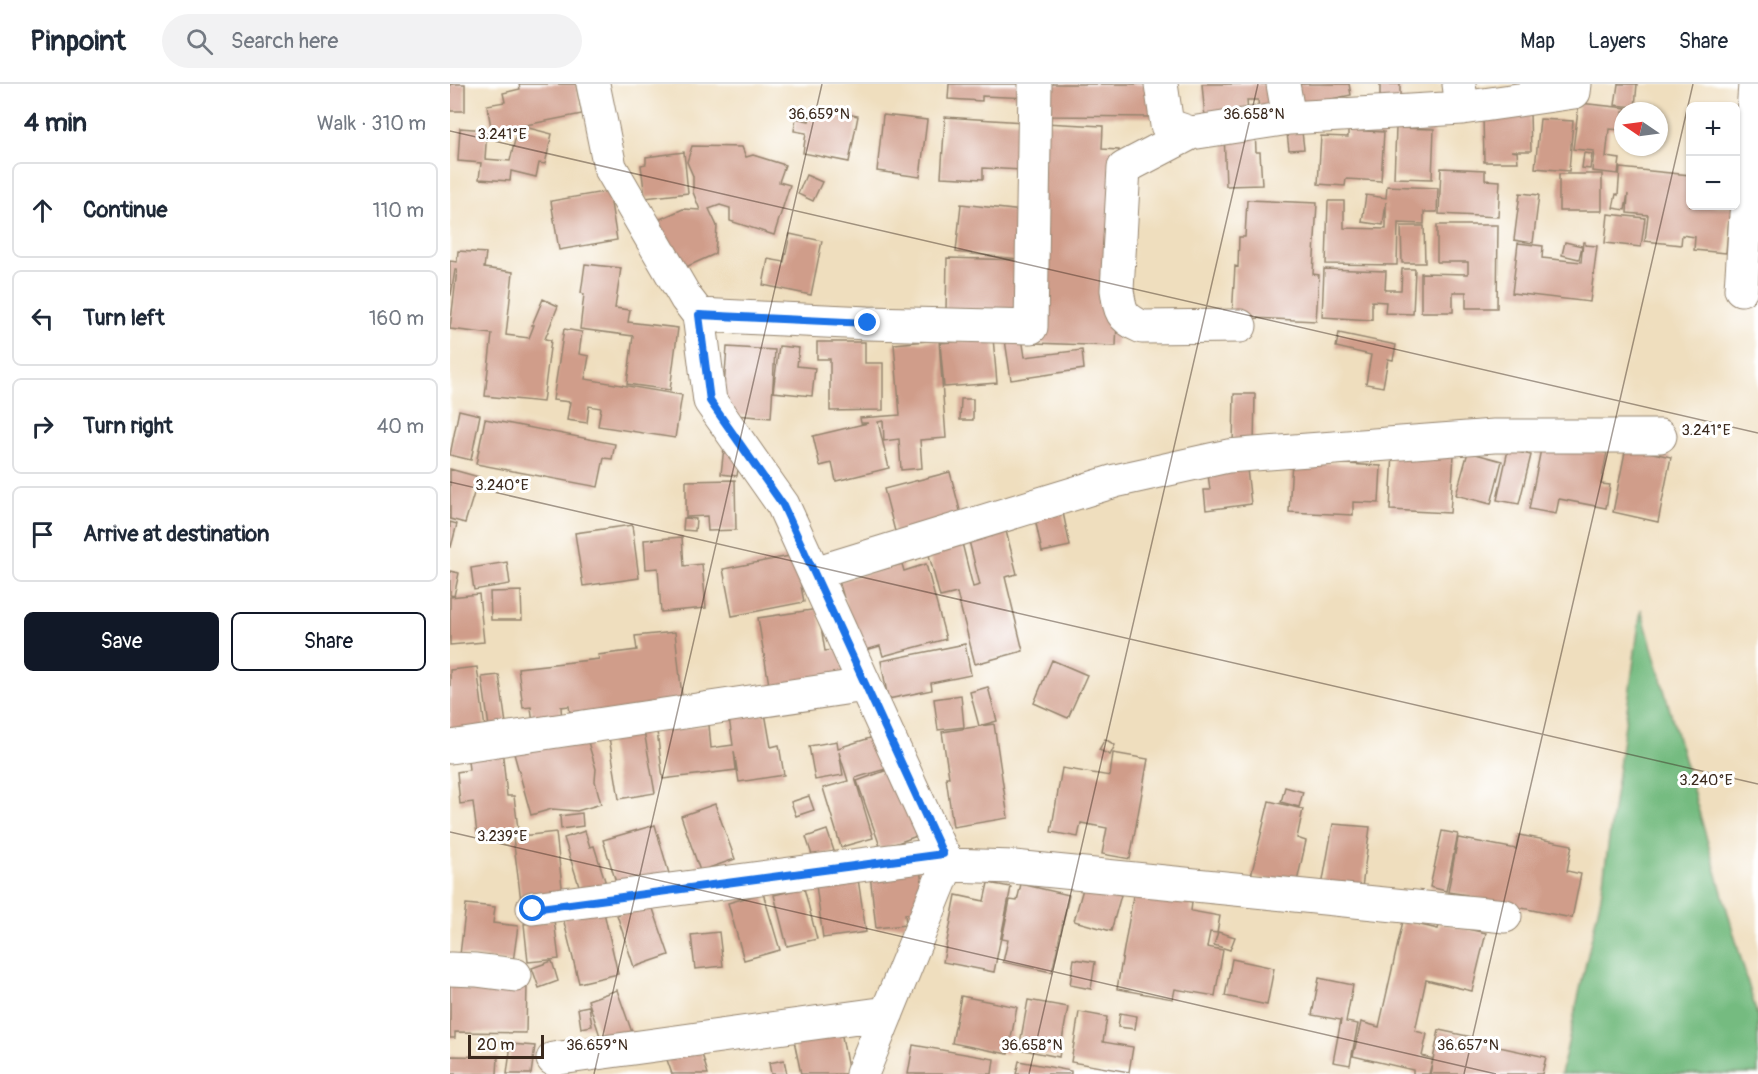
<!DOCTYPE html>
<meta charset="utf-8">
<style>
:root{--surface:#fff;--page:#f2f2f3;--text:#1f2937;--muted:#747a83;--line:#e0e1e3;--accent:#111827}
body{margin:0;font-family:Pangolin,sans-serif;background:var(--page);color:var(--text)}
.controls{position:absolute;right:18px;top:18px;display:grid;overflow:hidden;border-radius:9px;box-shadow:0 2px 4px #0004}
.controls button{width:54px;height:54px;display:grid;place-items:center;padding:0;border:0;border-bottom:2px solid var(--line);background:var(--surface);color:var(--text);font:30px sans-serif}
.compass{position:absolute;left:1164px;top:18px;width:54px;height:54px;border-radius:50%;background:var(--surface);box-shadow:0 2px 4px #0004;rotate:283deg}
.scale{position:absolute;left:18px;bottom:15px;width:76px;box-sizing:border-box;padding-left:6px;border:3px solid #3b2a1e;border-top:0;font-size:16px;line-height:21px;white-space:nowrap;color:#3b2a1e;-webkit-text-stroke:4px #fff;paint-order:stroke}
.stop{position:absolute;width:18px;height:18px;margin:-14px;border:4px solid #1a73e8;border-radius:50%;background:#fff}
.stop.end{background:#1a73e8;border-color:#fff;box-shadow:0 2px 6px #0008}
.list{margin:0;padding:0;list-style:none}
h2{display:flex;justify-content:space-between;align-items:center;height:78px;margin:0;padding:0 24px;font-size:26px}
h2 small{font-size:20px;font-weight:400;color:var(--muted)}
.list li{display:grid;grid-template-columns:39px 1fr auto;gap:18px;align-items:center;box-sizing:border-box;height:96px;margin:0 12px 12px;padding:0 12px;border:2px solid var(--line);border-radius:9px}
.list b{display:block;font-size:22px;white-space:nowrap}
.list em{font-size:20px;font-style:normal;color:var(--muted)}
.actions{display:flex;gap:12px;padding:18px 24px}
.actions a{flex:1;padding:14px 0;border:2px solid var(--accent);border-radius:9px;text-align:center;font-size:21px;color:var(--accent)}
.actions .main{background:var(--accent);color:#fff}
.icon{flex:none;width:33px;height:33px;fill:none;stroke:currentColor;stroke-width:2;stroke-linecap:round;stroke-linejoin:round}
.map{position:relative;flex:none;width:1308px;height:990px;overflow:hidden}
header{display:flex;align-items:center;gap:36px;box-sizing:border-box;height:84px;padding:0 30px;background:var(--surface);border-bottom:2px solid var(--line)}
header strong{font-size:28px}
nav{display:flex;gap:33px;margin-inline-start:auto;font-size:21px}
.search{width:420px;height:54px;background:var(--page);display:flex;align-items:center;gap:15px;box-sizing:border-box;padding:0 21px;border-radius:33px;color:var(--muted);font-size:22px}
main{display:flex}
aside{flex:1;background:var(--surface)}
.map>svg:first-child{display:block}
.forest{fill:#74bb80;stroke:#58724f;stroke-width:1.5}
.building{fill:#d09d8a}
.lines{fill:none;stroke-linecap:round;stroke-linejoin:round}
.minor-casing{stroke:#95846e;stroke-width:35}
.minor{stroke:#fff;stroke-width:33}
.route{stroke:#1a73e8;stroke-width:8}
.ticks{fill:none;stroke:#3b2a1e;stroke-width:1.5;stroke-opacity:0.45}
.ticks-label{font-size:15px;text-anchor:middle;fill:#3b2a1e;stroke:#fff;stroke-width:6;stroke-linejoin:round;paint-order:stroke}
</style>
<header>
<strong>Pinpoint</strong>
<div class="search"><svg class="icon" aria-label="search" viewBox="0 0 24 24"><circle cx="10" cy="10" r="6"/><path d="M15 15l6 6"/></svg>Search here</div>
<nav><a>Map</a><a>Layers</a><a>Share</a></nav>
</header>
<main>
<aside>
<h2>4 min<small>Walk · 310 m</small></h2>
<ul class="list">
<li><svg class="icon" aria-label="ahead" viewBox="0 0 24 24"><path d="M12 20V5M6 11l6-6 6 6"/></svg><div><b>Continue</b></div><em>110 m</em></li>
<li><svg class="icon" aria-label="left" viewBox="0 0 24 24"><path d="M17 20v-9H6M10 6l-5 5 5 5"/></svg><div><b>Turn left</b></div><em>160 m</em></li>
<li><svg class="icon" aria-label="right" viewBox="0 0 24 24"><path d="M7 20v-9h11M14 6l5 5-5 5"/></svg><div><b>Turn right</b></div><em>40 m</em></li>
<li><svg class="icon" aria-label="arrive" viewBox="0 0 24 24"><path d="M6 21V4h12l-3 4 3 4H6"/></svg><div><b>Arrive at destination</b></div></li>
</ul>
<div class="actions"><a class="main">Save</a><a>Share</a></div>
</aside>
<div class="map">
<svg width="1308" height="990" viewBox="0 0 1308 990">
<rect width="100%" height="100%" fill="#fff"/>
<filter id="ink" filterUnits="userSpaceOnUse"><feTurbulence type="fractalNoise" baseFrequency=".0167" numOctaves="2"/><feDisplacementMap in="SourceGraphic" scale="12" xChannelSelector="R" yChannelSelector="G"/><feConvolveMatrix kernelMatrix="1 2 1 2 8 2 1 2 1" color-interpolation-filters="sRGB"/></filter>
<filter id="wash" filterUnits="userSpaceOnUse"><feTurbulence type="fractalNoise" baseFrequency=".008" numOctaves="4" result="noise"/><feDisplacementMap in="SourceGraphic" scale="24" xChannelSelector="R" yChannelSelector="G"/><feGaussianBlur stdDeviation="1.35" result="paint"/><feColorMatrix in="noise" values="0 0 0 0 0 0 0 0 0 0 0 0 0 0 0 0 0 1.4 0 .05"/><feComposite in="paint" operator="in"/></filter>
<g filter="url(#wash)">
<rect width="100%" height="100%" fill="#efdebe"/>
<path class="forest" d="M1191,525L1308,934V990H1111L1151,812Z"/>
<g id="blocks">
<path class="building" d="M0,0H15V27H0Z
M69,0H126L132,30L71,42L102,50L95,80L89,79L86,93L61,87L60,97L29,95L31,79L8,77L10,44L37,46L35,75L60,77L68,43L42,48L37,21L55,18L53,9L70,5Z
M499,0H579L578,14L532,12V17L498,15Z
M599,0H704V33L599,32Z
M752,0H822L823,23L809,25L808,16H797L798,31L755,34Z
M843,0H899L901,11L847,22Z
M930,0H950V17H930Z
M1168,0H1187L1185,23L1165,21Z
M1129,19L1176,24L1175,27H1173V46L1159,45L1156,73L1170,75L1168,90L1142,87L1144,67L1123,65Z
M362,23L408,32L399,78L353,69L356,49L344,47L346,34L359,37Z
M1080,29L1081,67H1061L1067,68L1068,78H1034L1033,31Z
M433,31L477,36L470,93L427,87Z
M495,33L574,38L572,86L533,84V95L491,93Z
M1090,35L1123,37L1119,87L1085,84Z
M594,39L653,42L652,65L669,66L663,212L668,213L666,262L585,259Z
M946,44L984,45L982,95L944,94Z
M805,46L806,68H810L812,101L776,102L774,48Z
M898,46L934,48L931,97L896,95L895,102L868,100L871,52L898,53Z
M852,48L854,65L839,66L837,49Z
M242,62L292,63L296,73L303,71L335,81L329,98L340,101L324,151L280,137V124L270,121L259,125L267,142L265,170L227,187L206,137L233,125L250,126L243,108V92L237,78Z
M234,68L238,109L195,114L191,81L196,80V73Z
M1134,69L1142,70L1140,85L1132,84Z
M991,84L1035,86V96L1050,97L1048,133L989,130Z
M1170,84L1240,91V122H1286V134L1279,133L1276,169L1244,166L1245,153L1232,151L1231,161L1195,157L1198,131L1177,129L1178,110L1175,126L1163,124L1166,110L1168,111Z
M1109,90H1152V127H1109Z
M356,91L372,98L363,117L348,110Z
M937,102L988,104L987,128H974V140L948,139L947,181L876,180L878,117H894V144L936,145V118L933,141L912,138L916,111L936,114Z
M159,107L167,156L109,166L101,117Z
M1070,109L1089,111L1083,159L1064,156Z
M797,116L867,119L863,190L869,191L866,237L782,233L785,182L788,183L789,153H795Z
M511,120L572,127L567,175L506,168Z
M1158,130L1195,134L1191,163L1155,159Z
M987,141H1048L1047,224H1016V208H1003V228H971V189L1018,190V178H987Z
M951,142H974L975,179H952Z
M340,150L372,157L361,211L313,201L318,175L334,178Z
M1115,158L1132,162L1129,175L1112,171Z
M1133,158H1135V161L1147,162L1140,218L1062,209L1068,159L1093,162L1092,174L1131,178Z
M8,167L36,169L34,184L63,188L56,251L79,254L84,241H82L93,215L108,222L95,255L101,256L93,318L35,312L42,250L0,245L7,186H5L1,211H0V177L7,178Z
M497,174L574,176L573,228L496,226Z
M135,180L171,184L165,224L180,226L178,238L228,244L220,306L177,300L183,252L130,245L134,210L131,209Z
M874,185L936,187L935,206H951L952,185H965L963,230L935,229L936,218L922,217V236L872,233Z
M114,245L132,248L129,270L139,272L135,295L232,311L225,354L148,342L151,324L139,322L137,339L117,336L120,318L103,316Z
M889,249L946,261L943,276L938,275L933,303L916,300L921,271L886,263Z
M543,254L547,299L494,303L490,259Z
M572,254L575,273L632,266L634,285L561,296L555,256Z
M489,256L496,354L470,356L472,384L451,386L449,355L434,357L433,337L428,338L439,384L386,397L382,379L370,382L363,352L418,339H411L410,334L450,331L444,260Z
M367,258H415V279H433V326L380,327V275H367Z
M329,262L349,264L347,282L365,284L362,312L323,308Z
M277,263L325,266L321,334L272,330Z
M784,310H805L804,362H783Z
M511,315H523V336H510Z
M9,326L30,331L21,376L0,371Z
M35,335L165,360L162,375L154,374L148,403L26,380Z
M1092,360L1157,369L1151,400L1160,401L1156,424L1109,415L1106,430L1079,425Z
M274,363L291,365L287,392L271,390Z
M1176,363L1221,373L1208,438L1163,428Z
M1058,366L1081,371L1069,420L1047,416Z
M943,368L1004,371L1000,429L940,426Z
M1018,368L1052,377L1041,420L1006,411Z
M842,377L931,382L929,419L903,418V431L839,428Z
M0,385L29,393L15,439L0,435Z
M797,385L801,420L756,426L754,406H760L758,390Z
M500,388L513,438L447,455L434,405Z
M285,396L286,446L258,447L257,432L236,433V397Z
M611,419L620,462L592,468L583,425Z
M234,434L246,435L245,447L233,446Z
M0,438L7,440L1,463H0Z
M182,441L189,494L133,502L125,449Z
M555,443L567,490L555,493L573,567L525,580L507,509L490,513L478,467L512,459L523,503L530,501L518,453Z
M232,453L234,482L252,480L256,524L211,528L208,484L196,485L194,456Z
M345,471L354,518L282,532L273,485Z
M57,478L60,500L24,506L21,484Z
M452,480L454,487L476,480L496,555L433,572L430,562L409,568L389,497Z
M0,487L9,489L4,512L0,511Z
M71,507L72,536H41L40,508Z
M29,510L34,558L0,561V513Z
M368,525L375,567L391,565L395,597L320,607L308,534Z
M225,548L233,622L121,635L119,622L111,623L112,638L83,641L81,623L73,624L68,584L149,575L148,571L187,566L185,552Z
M515,560L521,591L481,599L482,606L438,615L431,577Z
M602,576L637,591L618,634L584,619Z
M27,583L36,652L0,657V586Z
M49,591L57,647L40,650L32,593Z
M538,603L547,637L529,642L520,608Z
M511,611L514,643L488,646L484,615Z
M315,629L321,663L329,661L334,691L289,698L284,667L286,686L213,695L207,647L259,641L261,664L283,661L279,634Z
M544,640L558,734L503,743L496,693H499L492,648Z
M194,647L205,709L169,715L159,653Z
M436,649L446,682L405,694L423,754L391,763L373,704L398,697L389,668L393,691L365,696L359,662L387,657L388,664Z
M655,655L665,661L660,671L649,666Z
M138,658L146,685L145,697L151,720L127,727L102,725L81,731L63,666Z
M52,664L57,712H64L68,745L27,750L23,718L10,720L7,688L19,686L17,668Z
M663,669L698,675L680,775L652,770L657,744L631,739L628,753L601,748L612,684L660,692Z
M451,681L475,749L431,765L407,697Z
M835,703L853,708L849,723L831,718Z
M359,712L364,726L346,732L341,718Z
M819,717L853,725L847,754L856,757L846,802L801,792Z
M265,720L285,775L250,787L231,732Z
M132,729L133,742L111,745L110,732Z
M883,740L920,743L911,811L872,802Z
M205,741L220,793L169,808L153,756Z
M377,746L384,767L363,774L356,753Z
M135,747L140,763L144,762L157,803L132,811L114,754Z
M992,747L1008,750L996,807L980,803Z
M106,748L113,812L71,817L63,753Z
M1069,751L1122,761L1117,787L1131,790L1122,834L1017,813V811L998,808L1008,754L1066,765Z
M470,784L475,828L455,830L456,841L426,844L420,790Z
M408,795L416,848L373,854L366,801Z
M538,799L561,803L544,888L493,878L506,811L534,817Z
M571,800L619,811L602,888L553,878L558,856L552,855L560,816L567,817Z
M634,801L671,811L661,847L624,837Z
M354,804L367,855L337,862L324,811Z
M684,807L742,818L741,827L770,832L767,849L760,848L757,863L773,866L765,912L725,905L723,915L667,905Z
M313,809L330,866L294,876L278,819Z
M201,819L219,871L184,883L167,831Z
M16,820L45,823L43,839L68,842L63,878L10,871Z
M153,824L168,890L129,899L113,834Z
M104,836L109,875L78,878L74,840Z
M953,837L988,845L990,839L1036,849L1022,907L976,896L965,947L977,950L972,972L983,975L979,990H963V986L903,972L911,938L929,943Z
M269,848L273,882L245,885L241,851Z
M768,848L785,853L780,866L764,861Z
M624,875L645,878L641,905L620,901Z
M782,875L824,884L817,921L775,912Z
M102,877L108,897L89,904L82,884Z
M869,894L903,901L896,938L908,940L900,981L883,978L891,936L862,931Z
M0,898L77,900L76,949L5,948V954H0Z
M167,906L184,954L154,964L138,916Z
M511,912L567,923L558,970L502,959Z
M578,916L618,923L609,973L569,965Z
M139,922L142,942L131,944L128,924Z
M629,928L657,933L653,958L683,963L679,988L621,978Z
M670,929L687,932L685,945L668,943Z
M989,946L1022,953L1021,957L1096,973L1092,990H980Z
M391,947L399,990H351L343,952Z
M61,960L85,962L81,990H57Z
M463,961L544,975L542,990H458Z
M250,963L258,990H222L216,973Z
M0,972L48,973L47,990H0Z
M334,976L337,990H321L319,979Z
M569,977L621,987V990H566Z"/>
</g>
</g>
<g filter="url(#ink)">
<use href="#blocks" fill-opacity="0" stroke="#95846e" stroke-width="1.5"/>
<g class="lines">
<defs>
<path id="minor" d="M143,0L160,83L236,214L249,231L260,317L333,421L497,781L564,783L1055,832
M711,0L717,41L741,49
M833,0L839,34L1012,24L1009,0
M1012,24L1124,8L1125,0
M1291,205L1305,0
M249,231L418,239L581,243L585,0
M790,242L692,243C671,234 670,227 667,206L674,84L741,49L839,34
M365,489L665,397L778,372L1044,352H1210
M0,663L415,601
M83,824L493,770
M0,885L26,886L65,891
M103,975L437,929
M412,990L497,781"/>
</defs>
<use href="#minor" class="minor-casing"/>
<use href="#minor" class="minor"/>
</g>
</g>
<g class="lines" filter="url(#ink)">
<path class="route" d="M83,825L493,770L333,421L260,317L249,231L418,239"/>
</g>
<path class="ticks" d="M0,47L1308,349M0,398L1308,700M0,748L1046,990M144,990L372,0M579,990L808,0M1014,990L1243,0"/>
<g class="ticks-label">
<text x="369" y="35">36.659°N</text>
<text x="804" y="35">36.658°N</text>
<text x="52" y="55">3.241°E</text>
<text x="1256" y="351">3.241°E</text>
<text x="52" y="406">3.240°E</text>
<text x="1256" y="701">3.240°E</text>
<text x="52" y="757">3.239°E</text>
<text x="147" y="966">36.659°N</text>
<text x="582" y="966">36.658°N</text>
<text x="1018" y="966">36.657°N</text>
</g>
</svg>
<div class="controls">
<button>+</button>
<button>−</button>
</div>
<svg class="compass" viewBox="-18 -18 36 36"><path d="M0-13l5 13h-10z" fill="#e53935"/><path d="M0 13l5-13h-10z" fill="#747a83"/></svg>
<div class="scale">20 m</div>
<div class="stop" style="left:83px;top:825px"></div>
<div class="stop end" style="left:418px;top:239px"></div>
</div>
</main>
